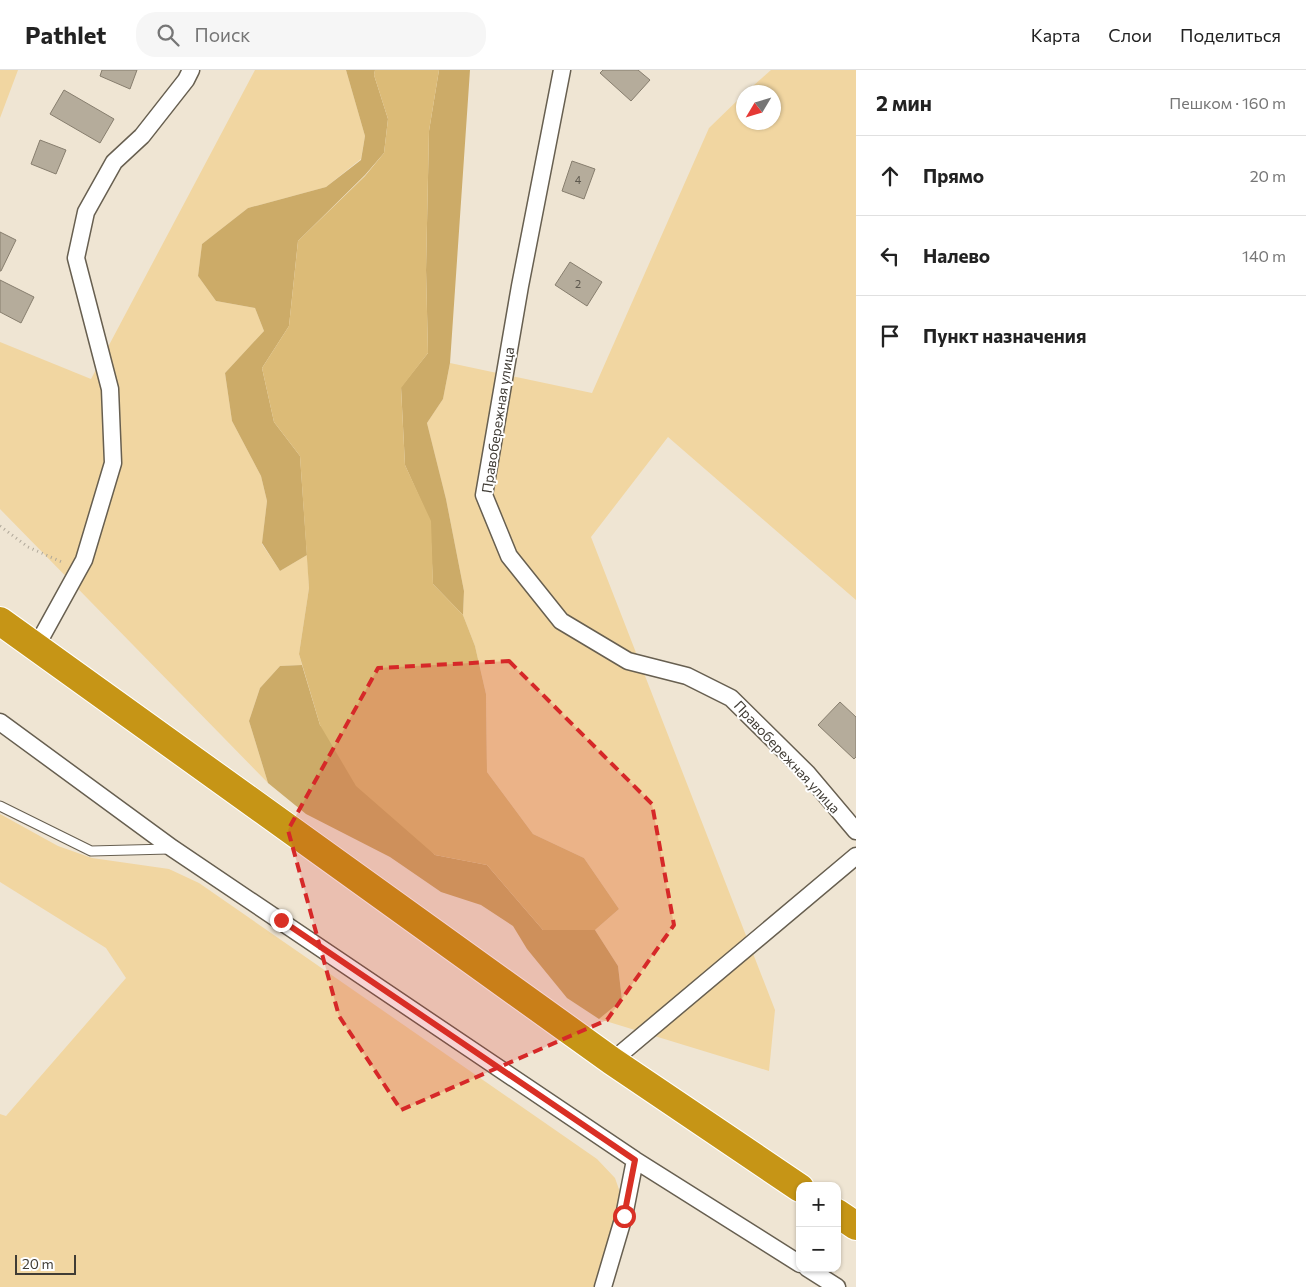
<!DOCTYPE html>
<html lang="ru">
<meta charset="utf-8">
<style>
:root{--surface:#fff;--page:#f6f6f6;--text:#222;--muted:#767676;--line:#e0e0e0}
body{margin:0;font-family:Commissioner,sans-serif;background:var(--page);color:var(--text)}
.controls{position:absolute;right:15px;bottom:15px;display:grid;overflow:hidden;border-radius:10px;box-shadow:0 1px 4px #0004}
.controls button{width:45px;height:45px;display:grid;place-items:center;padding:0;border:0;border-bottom:1px solid var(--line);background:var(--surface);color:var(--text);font:25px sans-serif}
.compass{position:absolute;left:736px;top:15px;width:45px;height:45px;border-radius:50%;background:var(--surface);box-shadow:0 1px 4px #0004;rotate:232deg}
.scale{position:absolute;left:15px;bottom:12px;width:61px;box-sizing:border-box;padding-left:5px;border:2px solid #403c35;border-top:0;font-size:14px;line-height:18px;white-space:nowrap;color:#403c35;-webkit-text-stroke:4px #fff;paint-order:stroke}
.stop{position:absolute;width:15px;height:15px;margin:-11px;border:4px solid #d93025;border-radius:50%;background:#fff}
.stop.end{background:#d93025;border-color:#fff;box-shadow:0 1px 5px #0008}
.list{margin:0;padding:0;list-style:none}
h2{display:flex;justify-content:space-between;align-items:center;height:65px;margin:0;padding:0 20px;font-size:21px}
h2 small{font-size:16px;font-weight:400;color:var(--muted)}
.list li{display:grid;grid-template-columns:32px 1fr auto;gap:15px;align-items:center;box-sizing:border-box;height:80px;padding:0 20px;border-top:1px solid var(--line)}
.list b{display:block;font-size:19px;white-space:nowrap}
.list em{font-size:16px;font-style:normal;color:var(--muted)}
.icon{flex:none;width:28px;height:28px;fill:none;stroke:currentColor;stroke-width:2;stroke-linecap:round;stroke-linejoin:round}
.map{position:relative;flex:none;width:856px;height:1217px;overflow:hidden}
header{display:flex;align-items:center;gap:30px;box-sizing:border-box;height:70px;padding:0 25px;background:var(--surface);border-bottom:1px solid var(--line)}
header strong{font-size:24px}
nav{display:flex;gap:28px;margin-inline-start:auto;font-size:18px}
.search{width:350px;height:45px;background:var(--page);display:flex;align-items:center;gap:12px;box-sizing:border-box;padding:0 18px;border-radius:20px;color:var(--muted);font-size:19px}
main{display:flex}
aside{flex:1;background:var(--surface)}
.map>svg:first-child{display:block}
.green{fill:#f1d6a1}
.forest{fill:#ccab68}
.water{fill:#dcbb77}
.building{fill:#b5ac9b;stroke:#877e6e}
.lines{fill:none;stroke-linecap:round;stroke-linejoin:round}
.lane-casing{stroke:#675f50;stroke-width:11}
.street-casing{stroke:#675f50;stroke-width:19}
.highway-casing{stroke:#fff;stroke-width:30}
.path{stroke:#aea799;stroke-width:3;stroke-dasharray:1 4;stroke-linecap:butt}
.lane{stroke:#fff;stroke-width:9}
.street{stroke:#fff;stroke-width:16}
.highway{stroke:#c69516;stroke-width:28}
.route{stroke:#d93025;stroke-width:6}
.marked{fill:#d62828;fill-opacity:0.2;stroke:#d62828;stroke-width:4;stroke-dasharray:10 6;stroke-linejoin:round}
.labels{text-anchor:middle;stroke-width:4;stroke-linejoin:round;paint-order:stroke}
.number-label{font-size:11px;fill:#5d584e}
.street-label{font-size:14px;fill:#403c35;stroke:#fff}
</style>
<header>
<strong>Pathlet</strong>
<div class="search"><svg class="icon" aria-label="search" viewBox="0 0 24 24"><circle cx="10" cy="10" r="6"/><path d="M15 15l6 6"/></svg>Поиск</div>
<nav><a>Карта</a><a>Слои</a><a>Поделиться</a></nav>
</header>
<main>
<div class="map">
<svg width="856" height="1217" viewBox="0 0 856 1217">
<rect width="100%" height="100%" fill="#efe5d3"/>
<path class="green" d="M0,0H18L0,48Z
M255,0H346L365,66L361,89L326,117L248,138L202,174L198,206L216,231L255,238L264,261L225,303L232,351L261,406L267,431L262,474L280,501L307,485L309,518L299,584L302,595L280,596L260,618L249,651L268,713L0,439V272L91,309Z
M771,0H856V530L668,367L591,467L775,940L769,1001L599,949L622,929L618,896L595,860L619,839L584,788L533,764L487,702L486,624L475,576L463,545L464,521L446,429L427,353L443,329L450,293L592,323L709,58L743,25L744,52H774V22H746Z
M0,744L58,776L92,788L169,799L199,813L597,1089L615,1108L622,1128L603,1217H0V1044L6,1046L126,908L106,878L0,812Z"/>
<path class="forest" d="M346,0H375L374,5L388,49L384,83L365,105L298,171L289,256L262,298L274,352L300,386L307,485L280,501L262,473L267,431L261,406L232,351L225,303L264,261L255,238L216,231L198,206L202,174L248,138L326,117L361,90L365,66Z
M439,0H470L450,293L443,329L427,353L446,429L464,521L463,545L433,514L430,451L405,395L401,317L428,283L426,200L429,61Z
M302,595L320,655L435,785L487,795L543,860H595L618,896L622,930L599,949L567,928L527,879L513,856L481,835L441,822L390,787L306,744L268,713L249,651L260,618L280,596Z"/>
<path class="water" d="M375,0H439L429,61L426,200L428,283L401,318L405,395L431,451L433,514L463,545L475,576L486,624L487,702L533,764L584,788L619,839L595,860H543L487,795L435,785L356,716L320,655L299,584L309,518L300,386L274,352L262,298L289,256L298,171L365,106L384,83L388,49L374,5Z"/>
<path class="building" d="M102,0H137L130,19L100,6Z
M603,0H638L650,10L631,31L600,3Z
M64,20L114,49L100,73L50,44Z
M40,70L66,80L56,104L31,94Z
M572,91L595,99L584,129L562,121Z
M0,162L16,170L1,201H0Z
M570,192L602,212L587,236L555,215Z
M0,210L34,227L21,253L0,242Z
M840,632L856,647V687L854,689L818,655Z"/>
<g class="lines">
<defs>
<path id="lane" d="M0,736L91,781L169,779"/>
<path id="street" d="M562,0L520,216L484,425L509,486L561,551L628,591L687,606L731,628L807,703L856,761
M36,577L84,490L113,393L110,319L76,188L86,142L114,92L142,66L186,10L191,0
M0,652L172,778L635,1090L800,1194
M612,991L856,786
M807,1198L837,1217
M603,1217L624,1146L635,1090"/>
<path id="highway" d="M0,551L612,991L800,1118
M837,1143L856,1156"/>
</defs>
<use href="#lane" class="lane-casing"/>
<use href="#street" class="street-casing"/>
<use href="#highway" class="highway-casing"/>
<path class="path" d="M0,456L28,477L64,493"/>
<use href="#lane" class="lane"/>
<use href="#street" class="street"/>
<use href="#highway" class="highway"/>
</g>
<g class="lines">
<path class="route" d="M281,850L635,1090L624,1146"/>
</g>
<path class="marked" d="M509,591L652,734L674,855L607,950L401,1040L339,946L288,760L378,598Z"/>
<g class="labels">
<g class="number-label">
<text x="578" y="114">4</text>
<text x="578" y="218">2</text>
</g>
<g class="street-label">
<text transform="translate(498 350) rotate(-81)" y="5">Правобережная улица</text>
<text transform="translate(787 687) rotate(47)" y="5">Правобережная улица</text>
</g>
</g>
</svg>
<div class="controls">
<button>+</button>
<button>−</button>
</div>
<svg class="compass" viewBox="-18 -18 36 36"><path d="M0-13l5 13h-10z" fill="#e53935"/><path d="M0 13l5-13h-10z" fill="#767676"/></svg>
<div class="scale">20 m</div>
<div class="stop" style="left:624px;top:1146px"></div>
<div class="stop end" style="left:281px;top:850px"></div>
</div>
<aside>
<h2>2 мин<small>Пешком · 160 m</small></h2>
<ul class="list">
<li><svg class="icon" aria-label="ahead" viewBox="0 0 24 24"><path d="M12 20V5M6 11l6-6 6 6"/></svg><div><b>Прямо</b></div><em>20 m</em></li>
<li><svg class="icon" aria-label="left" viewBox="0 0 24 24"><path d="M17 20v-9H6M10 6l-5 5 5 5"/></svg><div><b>Налево</b></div><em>140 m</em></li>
<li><svg class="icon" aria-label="arrive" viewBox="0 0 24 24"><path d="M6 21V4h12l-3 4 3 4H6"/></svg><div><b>Пункт назначения</b></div></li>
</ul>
</aside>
</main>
